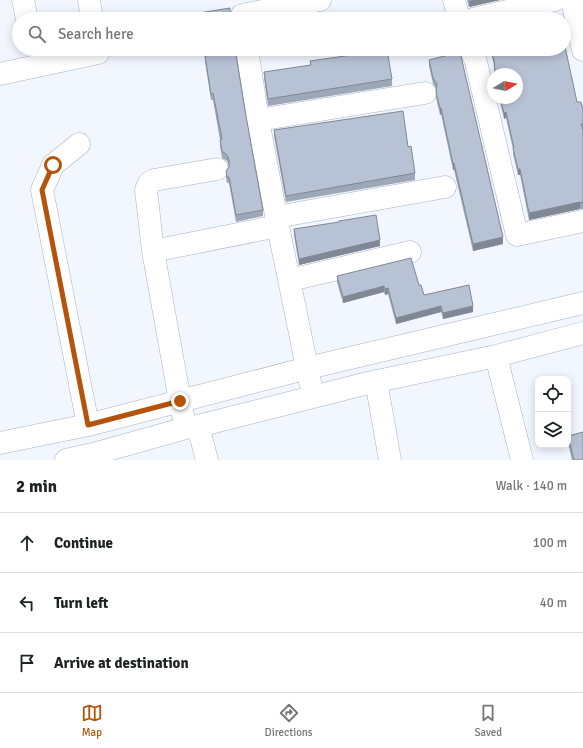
<!DOCTYPE html>
<meta charset="utf-8">
<style>
:root{--surface:#fff;--page:#f2f2f2;--text:#202124;--muted:#757577;--line:#e0e0e0;--accent:#b45309}
body{margin:0;font-family:Signika,sans-serif;background:var(--page);color:var(--text)}
.controls{position:absolute;right:12px;bottom:12px;display:grid;overflow:hidden;border-radius:8px;box-shadow:0 2px 10px #0003}
.controls button{width:36px;height:36px;display:grid;place-items:center;padding:0;border:0;border-bottom:1px solid var(--line);background:var(--surface);color:var(--text);font:20px sans-serif}
.compass{position:absolute;left:487px;top:68px;width:36px;height:36px;border-radius:50%;background:var(--surface);box-shadow:0 2px 10px #0003;rotate:80deg}
.stop{position:absolute;width:12px;height:12px;margin:-9px;border:3px solid #b45309;border-radius:50%;background:#fff}
.stop.end{background:#b45309;border-color:#fff;box-shadow:0 1px 4px #0008}
.list{margin:0;padding:0;list-style:none}
h2{display:flex;justify-content:space-between;align-items:center;height:52px;margin:0;padding:0 16px;font-size:17px}
h2 small{font-size:13px;font-weight:400;color:var(--muted)}
.list li{display:grid;grid-template-columns:26px 1fr auto;gap:12px;align-items:center;box-sizing:border-box;height:60px;padding:0 16px;border-top:1px solid var(--line)}
.list b{display:block;font-size:15px;white-space:nowrap}
.list em{font-size:13px;font-style:normal;color:var(--muted)}
.icon{flex:none;width:22px;height:22px;fill:none;stroke:currentColor;stroke-width:2;stroke-linecap:round;stroke-linejoin:round}
.map{position:relative;flex:none;width:583px;height:460px;overflow:hidden}
.search{position:absolute;background:var(--surface);box-shadow:0 2px 10px #0003;left:12px;right:12px;top:12px;height:44px;display:flex;align-items:center;gap:10px;box-sizing:border-box;padding:0 14px;border-radius:22px;color:var(--muted);font-size:15px}
.sheet{height:232px;background:var(--surface)}
nav{display:flex;justify-content:space-around;align-items:center;box-sizing:border-box;height:56px;border-top:1px solid var(--line);background:var(--surface);font-size:11px;color:var(--muted)}
nav a{display:grid;justify-items:center;gap:2px}
nav .on{color:var(--accent)}
.map>svg:first-child{display:block}
.lines{fill:none;stroke-linecap:round;stroke-linejoin:round}
.minor-casing{stroke:#a7b2c5;stroke-width:23}
.minor{stroke:#fff;stroke-width:22}
.wall{fill:#9da7b7}
.shaded-wall{fill:#808895}
.building{fill:#b7c2d5;stroke:#808895}
.route{stroke:#b45309;stroke-width:5}
</style>
<div class="map">
<svg width="583" height="460" viewBox="0 0 583 460">
<rect width="100%" height="100%" fill="#f2f6fe"/>
<g class="lines">
<defs>
<path id="minor" d="M23,0L27,19
M89,0L92,19
M454,0L459,19
M572,0L583,50
M242,15L320,0
M473,19L555,0
M247,49L258,120L278,226L310,382
M471,49L476,62L517,235L583,221
M0,74L98,53L97,49
M258,120L425,93
M79,144L53,165L42,190L88,425
M276,217L445,187
M153,251L278,226
M290,280L410,252
M496,356L522,460
M376,381L390,460
M183,415L180,401L153,251L146,190L149,183L154,180L217,169
M198,426L207,460
M0,443L88,425L308,368L583,303
M66,460L93,454L186,428L198,426L368,383L496,356L583,333"/>
</defs>
<use href="#minor" class="minor-casing"/>
<use href="#minor" class="minor"/>
</g>
<path class="wall" d="M467,0H500L469,7Z
M205,49H235L246,116L263,210V216L236,222L229,183H227L226,178V171L229,166L227,161L222,158L220,146V140L213,100H211L205,62V56H206Z
M490,49H564L577,102L583,110V209H580L529,220L520,175H518L513,154V149L506,118L504,119L499,98H517V74H494V65Z
M429,60L503,244L473,251L454,170H453L441,114L440,115L436,98L437,90L433,84L429,66Z
M310,61L392,79V86L268,106L264,78V72L310,65Z
M274,130L408,147L415,173V180L286,202L274,136Z
M294,229L380,246L299,265L294,235Z
M337,276L424,295L473,312L443,319L441,312L396,324L388,294L385,295L384,292L343,303L337,282Z
M568,436L583,460H572L568,443Z"/>
<path class="shaded-wall" d="M474,0H500L469,7V1Z
M440,108H441V114L440,115Z
M506,112V118L504,119V113Z
M454,163V170H453V164Z
M518,169H520V175H518Z
M580,202V209L529,220V213Z
M503,237V244L473,251V244Z
M380,240V246L299,265V259Z
M384,286V292L343,303V297Z
M388,288V294L385,295V289Z
M441,306V312L396,324V318Z
M473,306V312L443,319V313Z"/>
<path class="building" d="M230,8V11L232,15V19H200L199,13Z
M564,42L577,102H581L583,110V124H581L583,130V203L580,202L529,213L520,169H518L513,148H514L506,112L504,113L500,98H517V74H496L494,65H495L491,49H564Z
M206,49H235L246,116L263,210L236,215L229,177H227L226,171L229,167V160L227,155L222,151L220,140L222,139L213,93L211,94L205,56H207Z
M387,50L392,79L268,99L264,72L311,65L310,61Z
M460,52L503,237L473,244L454,163L453,164L441,108H440L436,92L437,84L433,78L429,60Z
M403,111L408,147L411,146L415,173L286,196L274,130Z
M376,215L380,240L299,259L294,229L339,222V221Z
M411,258L419,285H421L424,295L469,285L473,306L443,313L441,306L396,318L388,288L385,289L384,286L343,297L337,276Z
M583,432V460H574L568,436Z"/>
<g class="lines">
<path class="route" d="M53,165L42,190L88,425L180,401"/>
</g>
</svg>
<div class="controls">
<button><svg class="icon" aria-label="locate" viewBox="0 0 24 24"><circle cx="12" cy="12" r="6"/><path d="M12 2v4M12 18v4M2 12h4M18 12h4"/></svg></button>
<button><svg class="icon" aria-label="layers" viewBox="0 0 24 24"><path d="M12 4l9 5-9 5-9-5zM3 14l9 5 9-5"/></svg></button>
</div>
<svg class="compass" viewBox="-18 -18 36 36"><path d="M0-13l5 13h-10z" fill="#e53935"/><path d="M0 13l5-13h-10z" fill="#757577"/></svg>
<div class="stop" style="left:53px;top:165px"></div>
<div class="stop end" style="left:180px;top:401px"></div>
<div class="search"><svg class="icon" aria-label="search" viewBox="0 0 24 24"><circle cx="10" cy="10" r="6"/><path d="M15 15l6 6"/></svg>Search here</div>
</div>
<section class="sheet">
<h2>2 min<small>Walk · 140 m</small></h2>
<ul class="list">
<li><svg class="icon" aria-label="ahead" viewBox="0 0 24 24"><path d="M12 20V5M6 11l6-6 6 6"/></svg><div><b>Continue</b></div><em>100 m</em></li>
<li><svg class="icon" aria-label="left" viewBox="0 0 24 24"><path d="M17 20v-9H6M10 6l-5 5 5 5"/></svg><div><b>Turn left</b></div><em>40 m</em></li>
<li><svg class="icon" aria-label="arrive" viewBox="0 0 24 24"><path d="M6 21V4h12l-3 4 3 4H6"/></svg><div><b>Arrive at destination</b></div></li>
</ul>
</section>
<nav>
<a class="on"><svg class="icon" aria-label="map" viewBox="0 0 24 24"><path d="M3 6l6-2 6 2 6-2v14l-6 2-6-2-6 2zM9 4v14M15 6v14"/></svg>Map</a>
<a><svg class="icon" aria-label="directions" viewBox="0 0 24 24"><path d="M12 3l9 9-9 9-9-9zM9 14v-3h6M13 9l2 2-2 2"/></svg>Directions</a>
<a><svg class="icon" aria-label="saved" viewBox="0 0 24 24"><path d="M7 4h10v16l-5-4-5 4z"/></svg>Saved</a>
</nav>
